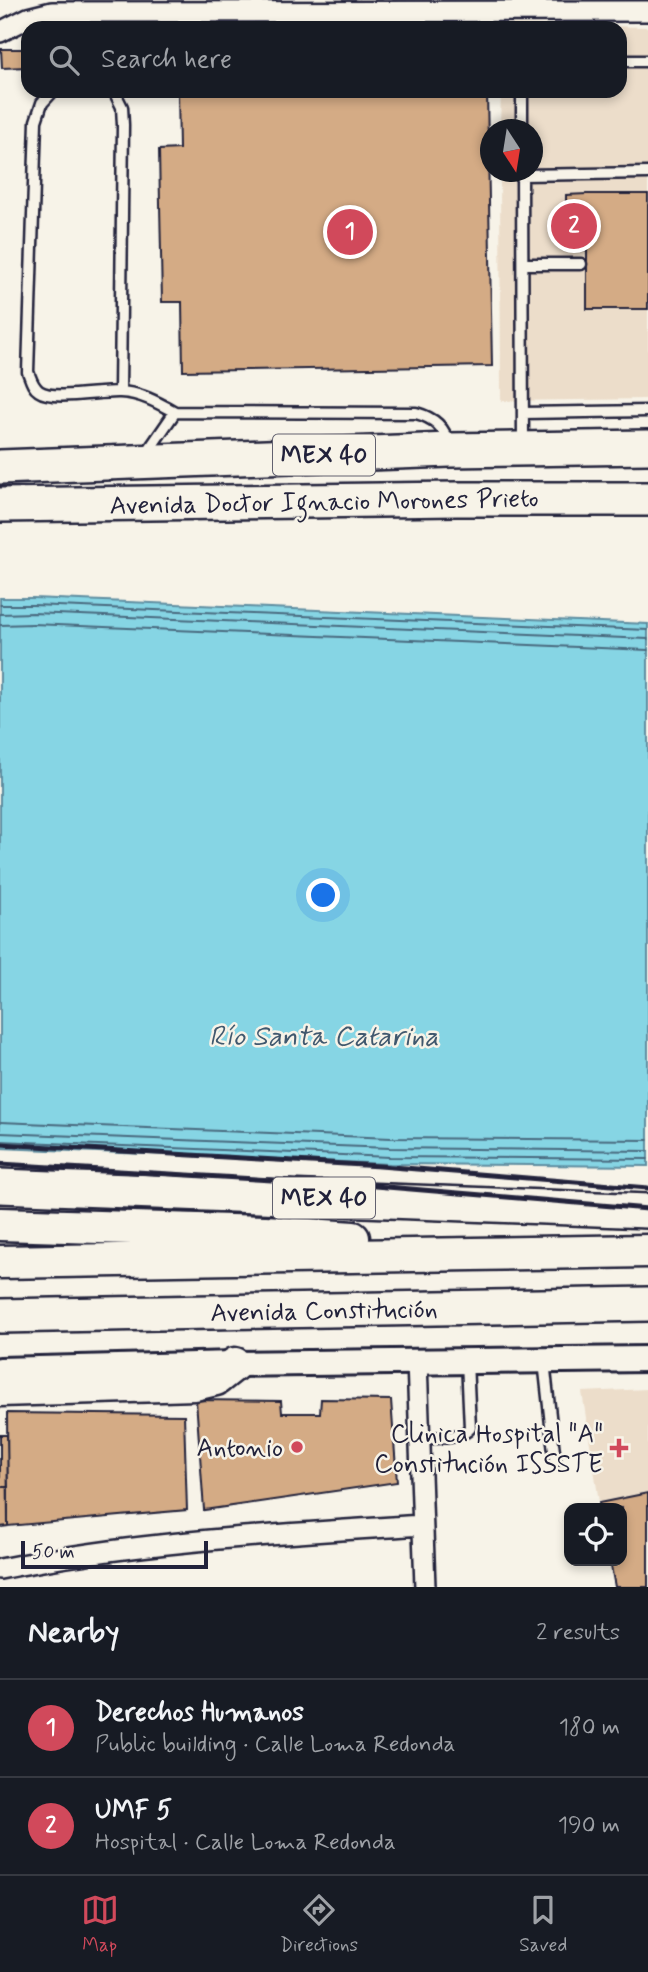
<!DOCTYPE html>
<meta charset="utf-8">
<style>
:root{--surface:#171b24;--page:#242831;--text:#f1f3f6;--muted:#9ea1a6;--line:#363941;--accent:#d1495b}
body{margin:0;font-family:Mynerve,sans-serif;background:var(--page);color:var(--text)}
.controls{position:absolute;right:21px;bottom:21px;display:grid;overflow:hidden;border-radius:14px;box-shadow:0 4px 10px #0003}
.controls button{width:63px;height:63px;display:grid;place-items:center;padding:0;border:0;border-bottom:2px solid var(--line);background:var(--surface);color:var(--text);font:35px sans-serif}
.compass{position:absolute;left:480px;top:119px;width:63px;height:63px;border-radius:50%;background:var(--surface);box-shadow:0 4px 10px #0003;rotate:168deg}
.scale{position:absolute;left:21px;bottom:18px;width:187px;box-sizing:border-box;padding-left:7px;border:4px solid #22223b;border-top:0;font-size:19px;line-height:24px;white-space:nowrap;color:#22223b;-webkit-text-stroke:5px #f7f3e8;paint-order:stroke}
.you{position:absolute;left:324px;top:896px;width:24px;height:24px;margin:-18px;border:5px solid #fff;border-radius:50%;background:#1a73e8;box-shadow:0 0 0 10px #1a73e833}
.badge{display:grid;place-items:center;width:46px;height:46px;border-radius:50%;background:var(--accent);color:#fff;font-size:23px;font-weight:700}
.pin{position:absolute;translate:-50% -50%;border:4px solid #fff;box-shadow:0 2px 7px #0006}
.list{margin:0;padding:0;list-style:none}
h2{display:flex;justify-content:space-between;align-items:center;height:91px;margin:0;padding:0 28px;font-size:30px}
h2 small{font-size:23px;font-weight:400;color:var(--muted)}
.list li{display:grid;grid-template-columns:46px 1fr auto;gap:21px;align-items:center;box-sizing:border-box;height:98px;padding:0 28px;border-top:2px solid var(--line)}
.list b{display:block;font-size:26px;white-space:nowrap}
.list p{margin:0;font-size:23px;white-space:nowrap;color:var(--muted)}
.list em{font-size:23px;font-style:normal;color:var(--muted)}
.icon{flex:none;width:38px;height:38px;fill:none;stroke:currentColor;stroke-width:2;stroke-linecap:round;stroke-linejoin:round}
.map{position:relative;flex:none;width:648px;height:1587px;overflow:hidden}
.search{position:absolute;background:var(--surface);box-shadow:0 4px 10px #0003;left:21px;right:21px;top:21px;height:77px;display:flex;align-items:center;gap:18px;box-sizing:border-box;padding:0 24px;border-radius:21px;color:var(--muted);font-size:26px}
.sheet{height:287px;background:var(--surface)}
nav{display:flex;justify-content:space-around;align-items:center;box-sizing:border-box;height:98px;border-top:2px solid var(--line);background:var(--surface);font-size:19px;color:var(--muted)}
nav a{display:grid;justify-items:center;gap:4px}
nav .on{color:var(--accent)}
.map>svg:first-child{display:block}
.built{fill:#ecddca}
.water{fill:#86d5e4;stroke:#5e8da0;stroke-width:2}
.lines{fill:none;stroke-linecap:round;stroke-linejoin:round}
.shore{stroke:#4a6a7f;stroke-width:2}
.building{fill:#d4ab85;stroke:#22223b;stroke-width:2}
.service-casing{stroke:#22223b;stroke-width:15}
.minor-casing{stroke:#22223b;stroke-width:24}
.tertiary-casing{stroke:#22223b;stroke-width:30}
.primary-casing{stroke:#22223b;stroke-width:37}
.trunk-casing{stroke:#22223b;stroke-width:38}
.service{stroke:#f7f3e8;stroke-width:10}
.minor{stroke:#f7f3e8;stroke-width:19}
.tertiary{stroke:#f7f3e8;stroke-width:24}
.primary{stroke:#f7f3e8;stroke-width:32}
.trunk{stroke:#f7f3e8;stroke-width:33}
.rail{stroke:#22223b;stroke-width:5}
.poi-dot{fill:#d1495b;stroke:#f7f3e8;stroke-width:2.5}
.labels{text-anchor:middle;stroke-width:5;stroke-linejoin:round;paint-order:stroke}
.shield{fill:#f7f3e8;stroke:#62616f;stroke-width:2}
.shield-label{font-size:24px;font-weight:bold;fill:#22223b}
.street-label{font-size:26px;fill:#22223b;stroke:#f7f3e8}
.poi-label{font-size:26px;fill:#22223b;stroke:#f7f3e8;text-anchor:end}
.water-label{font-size:28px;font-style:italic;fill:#40586e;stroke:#f7f3e8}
</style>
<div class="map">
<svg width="648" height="1587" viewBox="0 0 648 1587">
<rect width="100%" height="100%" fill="#f7f3e8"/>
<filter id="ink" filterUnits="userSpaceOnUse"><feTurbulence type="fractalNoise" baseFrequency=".0143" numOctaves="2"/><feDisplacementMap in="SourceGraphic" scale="14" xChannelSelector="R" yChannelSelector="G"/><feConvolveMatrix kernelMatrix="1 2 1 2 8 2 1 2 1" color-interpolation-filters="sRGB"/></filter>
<g filter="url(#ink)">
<path class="built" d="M497,24L648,27V399L501,401L500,172H532V130L500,129L501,91H620V28H498Z
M648,1389V1587H615L610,1561H622V1508H600L582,1392Z"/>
<path class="water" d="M0,598H33L648,624V1166L390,1164L0,1148Z"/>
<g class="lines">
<path class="shore" d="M0,605H33L648,630
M0,614L33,613L648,639
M0,625L33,624L648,650
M0,1122L391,1138L648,1140
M0,1133L390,1148L648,1151
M0,1141L390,1157L648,1159"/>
</g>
<path class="building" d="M1,49H28V67L2,68Z
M178,91H487L492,366L183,371L182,302H162L160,204L159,150L179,149Z
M587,194H648V309H587V250L566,249V195Z
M321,1399L391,1400L397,1482L204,1510L196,1400L281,1401L282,1413H320Z
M7,1413L184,1415L187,1510L8,1526Z
M0,1435H7L8,1487H0Z
M0,1487H8V1526L0,1527Z
M648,1493V1587H615L610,1561H622V1508H600L599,1503Z"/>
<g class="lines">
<defs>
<path id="service" d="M620,61H648
M53,91L42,103L36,121L28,372C31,379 32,386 39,391C53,401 100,391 120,392C141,393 157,402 175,412
M114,91L122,107L123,125L120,392
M522,130V91
M522,172L523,445
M522,175L648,173
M523,264H581
M523,413L648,411
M146,454L175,412L416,413C434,418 445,427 449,446
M544,1361L555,1461
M420,1439C435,1437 461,1440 470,1428L467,1361"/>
<path id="minor" d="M0,32L28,18L52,12L648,11
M417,1361L425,1587
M0,1569C139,1541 281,1534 422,1525"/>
<path id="tertiary" d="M0,1370L235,1364L648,1359"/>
<path id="primary" d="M0,1224L265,1232L353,1238
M0,1262L648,1251
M0,1390L195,1384L216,1379L235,1364"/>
<path id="trunk" d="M0,467L450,450L648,447
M0,505L457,499H648
M0,1186L648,1211
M0,1316L648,1304"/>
</defs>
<use href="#service" class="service-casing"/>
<use href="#minor" class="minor-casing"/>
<use href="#tertiary" class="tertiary-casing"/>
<use href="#primary" class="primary-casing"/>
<use href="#trunk" class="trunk-casing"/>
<use href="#service" class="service"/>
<use href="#minor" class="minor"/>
<use href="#tertiary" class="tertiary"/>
<use href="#primary" class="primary"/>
<use href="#trunk" class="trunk"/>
<path class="rail" d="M0,1144L380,1166L648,1188
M0,1164L375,1186L648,1209"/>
</g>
</g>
<g class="poi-dot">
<circle cx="297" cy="1447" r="7"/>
<path d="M615.5 1437.5h7v7h7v7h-7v7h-7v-7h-7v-7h7z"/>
</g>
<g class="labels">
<g class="shield">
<rect x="273" y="434.5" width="102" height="41" rx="5"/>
<rect x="273" y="1177.5" width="102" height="41" rx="5"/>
</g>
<g class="shield-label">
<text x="324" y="463">MEX 40</text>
<text x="324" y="1206">MEX 40</text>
</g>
<g class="street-label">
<text transform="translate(324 501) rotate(-1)" y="9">Avenida Doctor Ignacio Morones Prieto</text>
<text transform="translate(324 1310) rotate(-1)" y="9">Avenida Constitución</text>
</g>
<g class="poi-label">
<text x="603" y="1442">Clinica Hospital "A"<tspan x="603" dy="30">Constitución ISSSTE</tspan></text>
<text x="283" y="1456">Antonio</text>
</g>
<g class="water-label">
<text x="324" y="1045">Río Santa Catarina</text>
</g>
</g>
</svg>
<div class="controls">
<button><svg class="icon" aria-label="locate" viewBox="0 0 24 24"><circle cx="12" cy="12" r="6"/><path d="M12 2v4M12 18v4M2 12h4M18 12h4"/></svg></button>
</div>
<svg class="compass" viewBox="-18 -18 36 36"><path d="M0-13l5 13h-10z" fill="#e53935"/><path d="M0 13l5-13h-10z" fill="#9ea1a6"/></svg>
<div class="scale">50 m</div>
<div class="you"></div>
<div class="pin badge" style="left:350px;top:232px">1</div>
<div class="pin badge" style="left:574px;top:226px">2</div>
<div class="search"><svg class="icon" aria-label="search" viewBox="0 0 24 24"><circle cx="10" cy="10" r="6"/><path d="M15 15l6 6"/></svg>Search here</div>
</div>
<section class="sheet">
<h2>Nearby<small>2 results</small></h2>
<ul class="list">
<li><span class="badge">1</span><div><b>Derechos Humanos</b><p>Public building · Calle Loma Redonda</p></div><em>180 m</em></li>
<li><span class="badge">2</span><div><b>UMF 5</b><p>Hospital · Calle Loma Redonda</p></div><em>190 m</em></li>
</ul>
</section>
<nav>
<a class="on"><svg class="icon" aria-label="map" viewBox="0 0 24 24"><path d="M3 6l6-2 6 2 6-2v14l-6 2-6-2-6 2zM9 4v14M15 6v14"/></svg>Map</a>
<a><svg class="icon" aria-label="directions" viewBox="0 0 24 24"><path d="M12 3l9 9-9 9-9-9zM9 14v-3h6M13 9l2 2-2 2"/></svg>Directions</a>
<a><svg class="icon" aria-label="saved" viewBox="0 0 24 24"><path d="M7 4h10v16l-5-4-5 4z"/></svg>Saved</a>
</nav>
